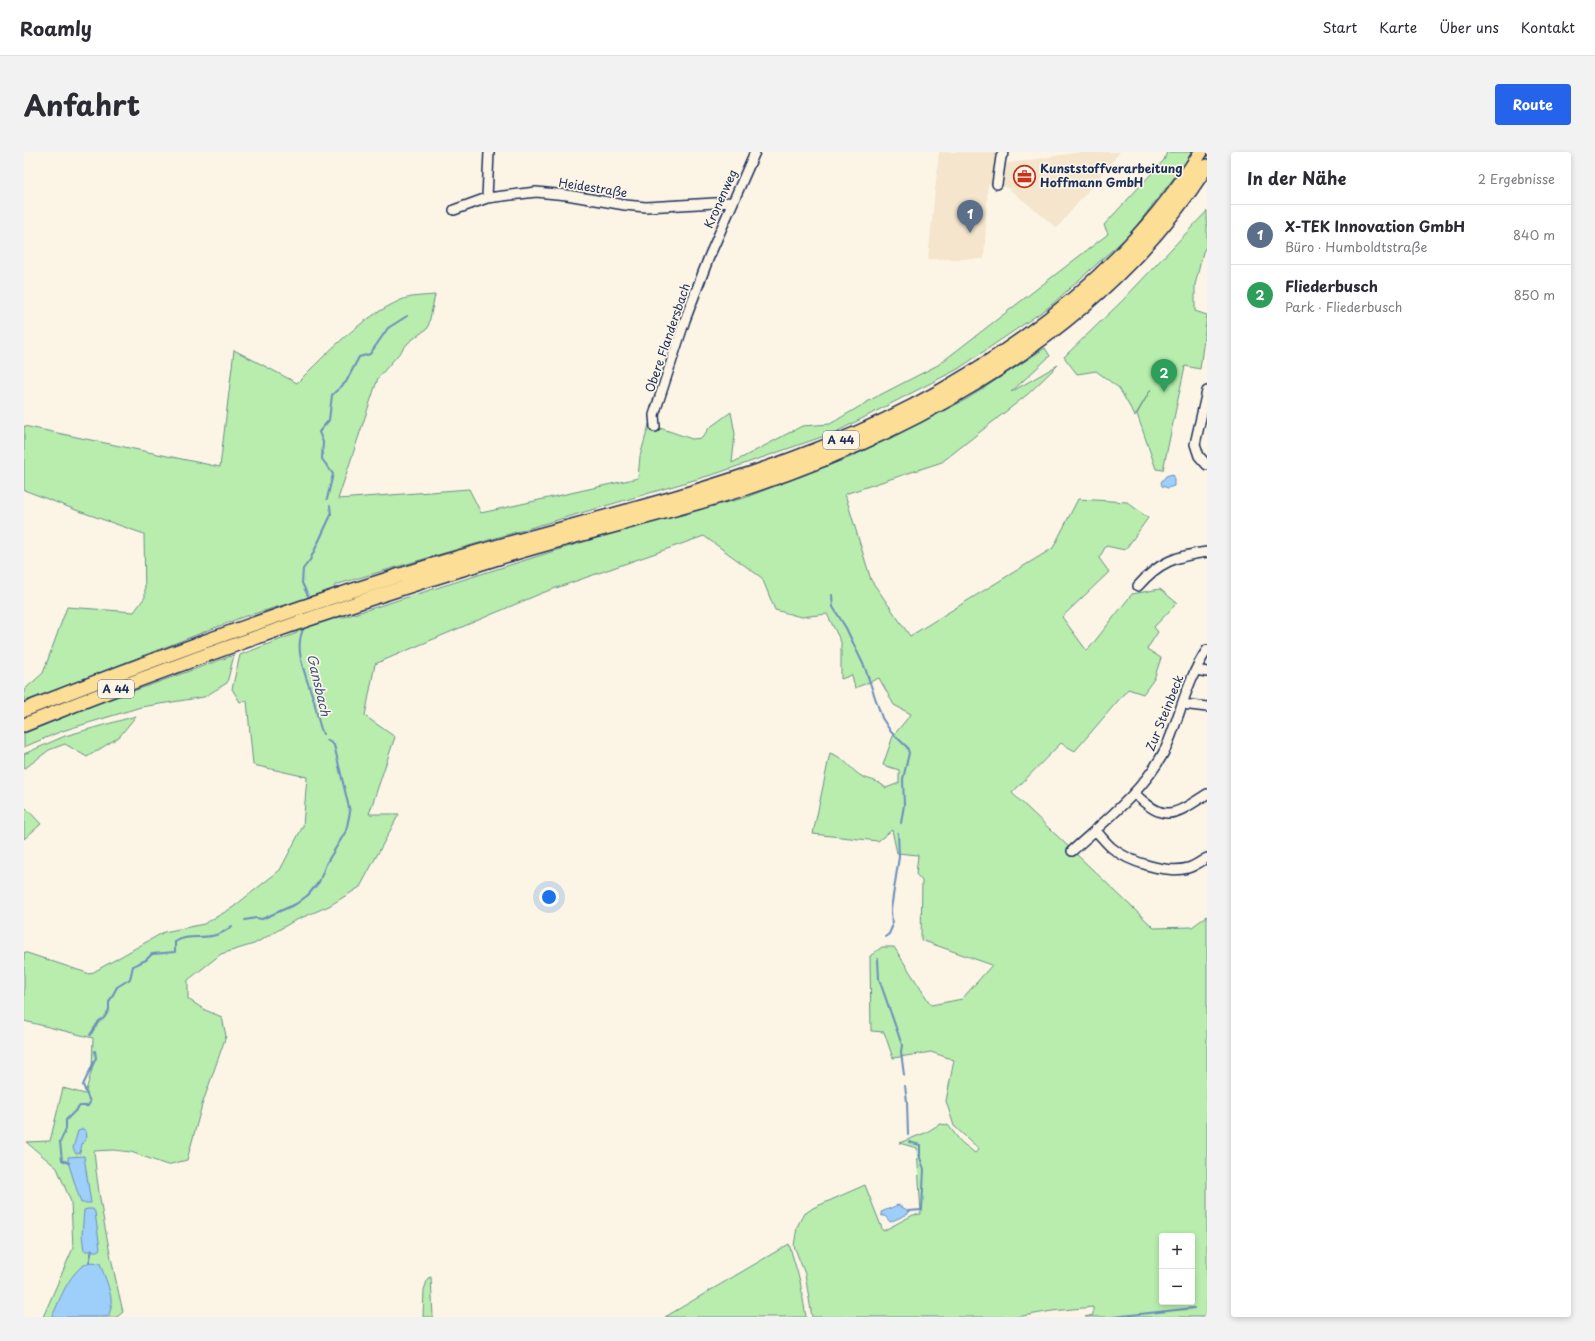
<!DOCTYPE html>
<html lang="de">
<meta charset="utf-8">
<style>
:root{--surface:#fff;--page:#f2f2f3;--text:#2b2b33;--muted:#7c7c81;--line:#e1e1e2;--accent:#2563eb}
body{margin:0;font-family:"Playpen Sans",sans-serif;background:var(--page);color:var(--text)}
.controls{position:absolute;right:12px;bottom:12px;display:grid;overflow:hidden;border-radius:4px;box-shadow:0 2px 6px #0003}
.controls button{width:36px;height:36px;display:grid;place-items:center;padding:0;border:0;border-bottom:1px solid var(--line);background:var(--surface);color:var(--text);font:20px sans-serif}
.you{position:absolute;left:525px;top:745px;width:14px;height:14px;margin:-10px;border:3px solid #fff;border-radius:50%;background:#1a73e8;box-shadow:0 0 0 6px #1a73e833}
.badge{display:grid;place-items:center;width:26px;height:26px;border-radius:50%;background:var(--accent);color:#fff;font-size:13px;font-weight:700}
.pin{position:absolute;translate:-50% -33px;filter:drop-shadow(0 1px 2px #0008)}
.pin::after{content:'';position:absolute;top:21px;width:14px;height:12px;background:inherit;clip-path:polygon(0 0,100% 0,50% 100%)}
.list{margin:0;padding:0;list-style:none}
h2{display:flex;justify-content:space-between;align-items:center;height:52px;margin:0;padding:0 16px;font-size:17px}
h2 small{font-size:13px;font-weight:400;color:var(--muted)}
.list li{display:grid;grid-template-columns:26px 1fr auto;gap:12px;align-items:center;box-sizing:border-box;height:60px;padding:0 16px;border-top:1px solid var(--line)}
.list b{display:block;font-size:15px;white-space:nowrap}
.list p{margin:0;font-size:13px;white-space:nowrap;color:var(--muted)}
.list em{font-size:13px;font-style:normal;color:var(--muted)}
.map{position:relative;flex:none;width:1183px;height:1165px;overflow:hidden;border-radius:4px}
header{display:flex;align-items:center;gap:24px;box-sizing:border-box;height:56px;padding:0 20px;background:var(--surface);border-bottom:1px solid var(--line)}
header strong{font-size:19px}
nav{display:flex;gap:22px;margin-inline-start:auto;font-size:14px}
.intro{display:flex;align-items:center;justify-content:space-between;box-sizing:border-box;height:96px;padding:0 24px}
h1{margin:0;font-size:28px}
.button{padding:10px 18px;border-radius:4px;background:var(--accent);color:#fff;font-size:14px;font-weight:700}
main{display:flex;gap:24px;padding:0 24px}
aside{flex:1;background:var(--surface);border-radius:4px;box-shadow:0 2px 6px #0003}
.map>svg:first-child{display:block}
.built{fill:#f4e5cc}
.green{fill:#b8edae;stroke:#6a8e86;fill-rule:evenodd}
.water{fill:#9ecefa;stroke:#6a8ebc}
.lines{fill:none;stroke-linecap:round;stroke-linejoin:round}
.stream{stroke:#6a8ebc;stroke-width:2}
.minor-casing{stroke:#1b2f5e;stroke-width:12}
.highway-casing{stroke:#1b2f5e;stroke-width:16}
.minor{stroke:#fcf5e5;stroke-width:9}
.highway{stroke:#fdde96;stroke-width:13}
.labels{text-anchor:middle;stroke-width:3.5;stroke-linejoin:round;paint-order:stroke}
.shield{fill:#fcf5e5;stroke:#5e6a86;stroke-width:1}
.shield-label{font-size:11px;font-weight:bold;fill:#1b2f5e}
.poi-label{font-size:12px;font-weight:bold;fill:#1b2f5e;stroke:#fcf5e5;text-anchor:start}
.street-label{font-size:12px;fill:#1b2f5e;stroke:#fcf5e5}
.water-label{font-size:13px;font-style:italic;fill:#3c5785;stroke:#fcf5e5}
</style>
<header>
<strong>Roamly</strong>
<nav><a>Start</a><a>Karte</a><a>Über uns</a><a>Kontakt</a></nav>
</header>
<div class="intro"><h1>Anfahrt</h1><a class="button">Route</a></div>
<main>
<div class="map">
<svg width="1183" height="1165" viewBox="0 0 1183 1165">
<rect width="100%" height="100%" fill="#fcf5e5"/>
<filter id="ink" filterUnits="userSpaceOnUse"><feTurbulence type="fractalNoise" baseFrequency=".025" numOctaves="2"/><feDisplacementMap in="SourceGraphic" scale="8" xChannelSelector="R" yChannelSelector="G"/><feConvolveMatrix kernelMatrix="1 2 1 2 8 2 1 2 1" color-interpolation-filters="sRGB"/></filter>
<g filter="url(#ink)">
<path class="built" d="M915,0H974L973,6L980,12L1057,0H1096L1033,76L984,36L964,32L960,107H904Z"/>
<path class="green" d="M1143,0H1170L1106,82L1025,155L934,217L812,280L694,321L311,433L310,438L317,466L594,379L720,346L827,305L943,247L1021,196L1026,204L987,240L1034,213L1004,242L918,310L821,342L847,428L886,484L1029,396L1054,347L1103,350L1124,366L1101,398L1082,394L1075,406L1085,420L1038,465L1063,499L1108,442L1136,437L1153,451L1130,475L1134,480L1123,497L1137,506L1130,527L1119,542L1104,537L1051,599L1037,591L988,641L1130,776L1168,775L1183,764V1165H1061L1069,1163V1155L1028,1159L993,1165H788L781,1122L770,1094L773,1075L779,1063L789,1056L841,1033L859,1079L889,1063L897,1062L893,996L875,991L901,981L916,972L924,973L937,990L951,1001L955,997L930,974L922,949L930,908L907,900L869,906L860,880L847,879L846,804L858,795H870L907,853L938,847L968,813L897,788L898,729L892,722L894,703L873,701L868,678L854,689L789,682L806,601C822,606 826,618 839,625C849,629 853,628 862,636L875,631V618L859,613L869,584L887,562L870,553L855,526L831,536L828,523L817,527V490L803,462L777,465L751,458L738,426L680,384L518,441L351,512L341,564L371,585L345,662H375L336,735L305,754L270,769L230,792L197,802L164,828V847L181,858L198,865L202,884L178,953L163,1008L143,1013L107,1000L89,998L70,999C75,1054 87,1107 99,1160L93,1165H19L49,1096L47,1050L33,1016L2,990L26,989L39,936L61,942L68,917L69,886L0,869V800L66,822L140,780L180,772L208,756L256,718L279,674L283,625L229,613L223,549L216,550L208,537L216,503L273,481L264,460L263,452L216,466L0,550V538L19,521L43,455L110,460L121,445L120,382L52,358L0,338V274L196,315L210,198L273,231C304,200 336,166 377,148C386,144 400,144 411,143L404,176L385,190L354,226L314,347L445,337L457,361L614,326L616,304L628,262L636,276L668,287L678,286L685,276L707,260L711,282L708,311L778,274L806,272L850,246L914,213L1084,82L1080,73L1140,8ZM1138,1084H1168V1150H1138Z
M1183,59V93L1179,100L1171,133V159L1183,163L1176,217L1161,214L1139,318L1132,317L1113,262L1127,237L1111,264L1095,236L1072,219L1053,222L1040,205L1098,149Z
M210,503L203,531L180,545L117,555L38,579L0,595V581L76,551Z
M112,564L95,585L63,605L41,592L25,598L0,617V602L41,584Z
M0,654L17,672L0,687Z
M765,1092L776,1129L782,1165H641Z
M407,1125L409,1165H399L400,1138L404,1126Z"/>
<path class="water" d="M1148,322L1150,324V334L1144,336L1138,334L1137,330L1142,324Z
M59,977L62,979L63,985L58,992L56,1001L52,1002L49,996L54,979Z
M60,1004L67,1051H57L44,1010V1005Z
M874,1053L885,1059L884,1062L866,1070L861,1064H858L857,1060Z
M63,1057H69L71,1060L76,1097L73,1099H60L58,1083L60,1058Z
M66,1110L76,1111C81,1127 94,1151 83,1165H28C36,1147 46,1117 66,1110Z"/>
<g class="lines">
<path class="stream" d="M303,347L309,322L298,307L299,290L295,280L305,268L308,243L322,230L335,205L346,202L364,176L383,164
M808,443L809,455L822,476L841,516L858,566L867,580L883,595L885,601L879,627L880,653L877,671
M286,448L278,431L279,417L286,408L307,363L306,354
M281,474C267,496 284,528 290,549C293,561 294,571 299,582
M221,768L232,766L238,767L272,752L284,743L295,730L302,712L322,679L326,660L310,593L303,588
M861,785L865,782L868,775L867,757L875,705L874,681
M854,807L855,827L878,893L877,900L880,923
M66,883L75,869L80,866L85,858V850L93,835L106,827L109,814L122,808L128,802L151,800V790C167,779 186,793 208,774
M881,934L883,950L884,983
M45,1011L38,1008L36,990L42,977V968L56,954H64L66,950L59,933L72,906L71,899
M884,1059L898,1058L900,1017L896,1006V993L885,990
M65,1111L68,1098
M1089,1165L1170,1156"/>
<defs>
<path id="minor" d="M973,32L977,5L980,0
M463,46L465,0
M430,58L463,46L512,40L543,43L601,53L622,55L708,50
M1183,239L1171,292L1175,304L1183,313
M631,275L630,263L661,168L685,105L731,0
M1114,434C1135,410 1152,404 1183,400
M1172,518L1183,520
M1158,552L1183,555
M1110,641C1141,671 1149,664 1183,642
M1071,678C1077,684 1082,691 1088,696C1105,710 1143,722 1164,716C1171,714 1177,709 1183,706
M1048,699C1081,669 1122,637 1142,596C1156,564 1163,527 1183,498"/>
<path id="highway" d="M0,558C139,503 279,452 422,409C537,375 655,349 768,307C928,249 1086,146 1177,0
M0,573C155,510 314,455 474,406C555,381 638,363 719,337C898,278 1079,176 1183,14"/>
</defs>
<use href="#minor" class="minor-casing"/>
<use href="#highway" class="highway-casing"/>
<use href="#minor" class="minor"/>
<use href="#highway" class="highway"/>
</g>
</g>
<defs>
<symbol id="office-ring" viewBox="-11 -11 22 22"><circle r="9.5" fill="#fcf5e5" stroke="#c8321e" stroke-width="1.5"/><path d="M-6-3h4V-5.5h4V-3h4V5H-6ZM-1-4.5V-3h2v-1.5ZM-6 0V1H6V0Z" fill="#c8321e"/></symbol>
</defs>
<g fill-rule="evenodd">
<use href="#office-ring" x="988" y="12" width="25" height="25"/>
</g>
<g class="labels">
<g class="shield">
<rect x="799" y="279" width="36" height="18" rx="3"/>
<rect x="74" y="528" width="36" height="18" rx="3"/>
</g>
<g class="shield-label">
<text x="817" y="292">A 44</text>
<text x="92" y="541">A 44</text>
</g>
<g class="poi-label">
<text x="1016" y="21">Kunststoffverarbeitung<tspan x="1016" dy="14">Hoffmann GmbH</tspan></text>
</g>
<g class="street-label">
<text transform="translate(569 36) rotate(9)" y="4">Heidestraße</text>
<text transform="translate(697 47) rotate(-66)" y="4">Kronenweg</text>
<text transform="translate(644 186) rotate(-71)" y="4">Obere Flandersbach</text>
<text transform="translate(1141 561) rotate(-68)" y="4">Zur Steinbeck</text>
</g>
<g class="water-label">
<text transform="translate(295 533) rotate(77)" y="5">Gansbach</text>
</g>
</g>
</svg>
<div class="controls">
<button>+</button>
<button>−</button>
</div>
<div class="you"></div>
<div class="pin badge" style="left:946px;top:81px;background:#5c6f8a">1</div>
<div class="pin badge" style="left:1140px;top:240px;background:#2e9e5b">2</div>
</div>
<aside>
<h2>In der Nähe<small>2 Ergebnisse</small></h2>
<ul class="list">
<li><span class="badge" style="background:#5c6f8a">1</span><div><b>X-TEK Innovation GmbH</b><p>Büro · Humboldtstraße</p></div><em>840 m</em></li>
<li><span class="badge" style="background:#2e9e5b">2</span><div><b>Fliederbusch</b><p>Park · Fliederbusch</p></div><em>850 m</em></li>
</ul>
</aside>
</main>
